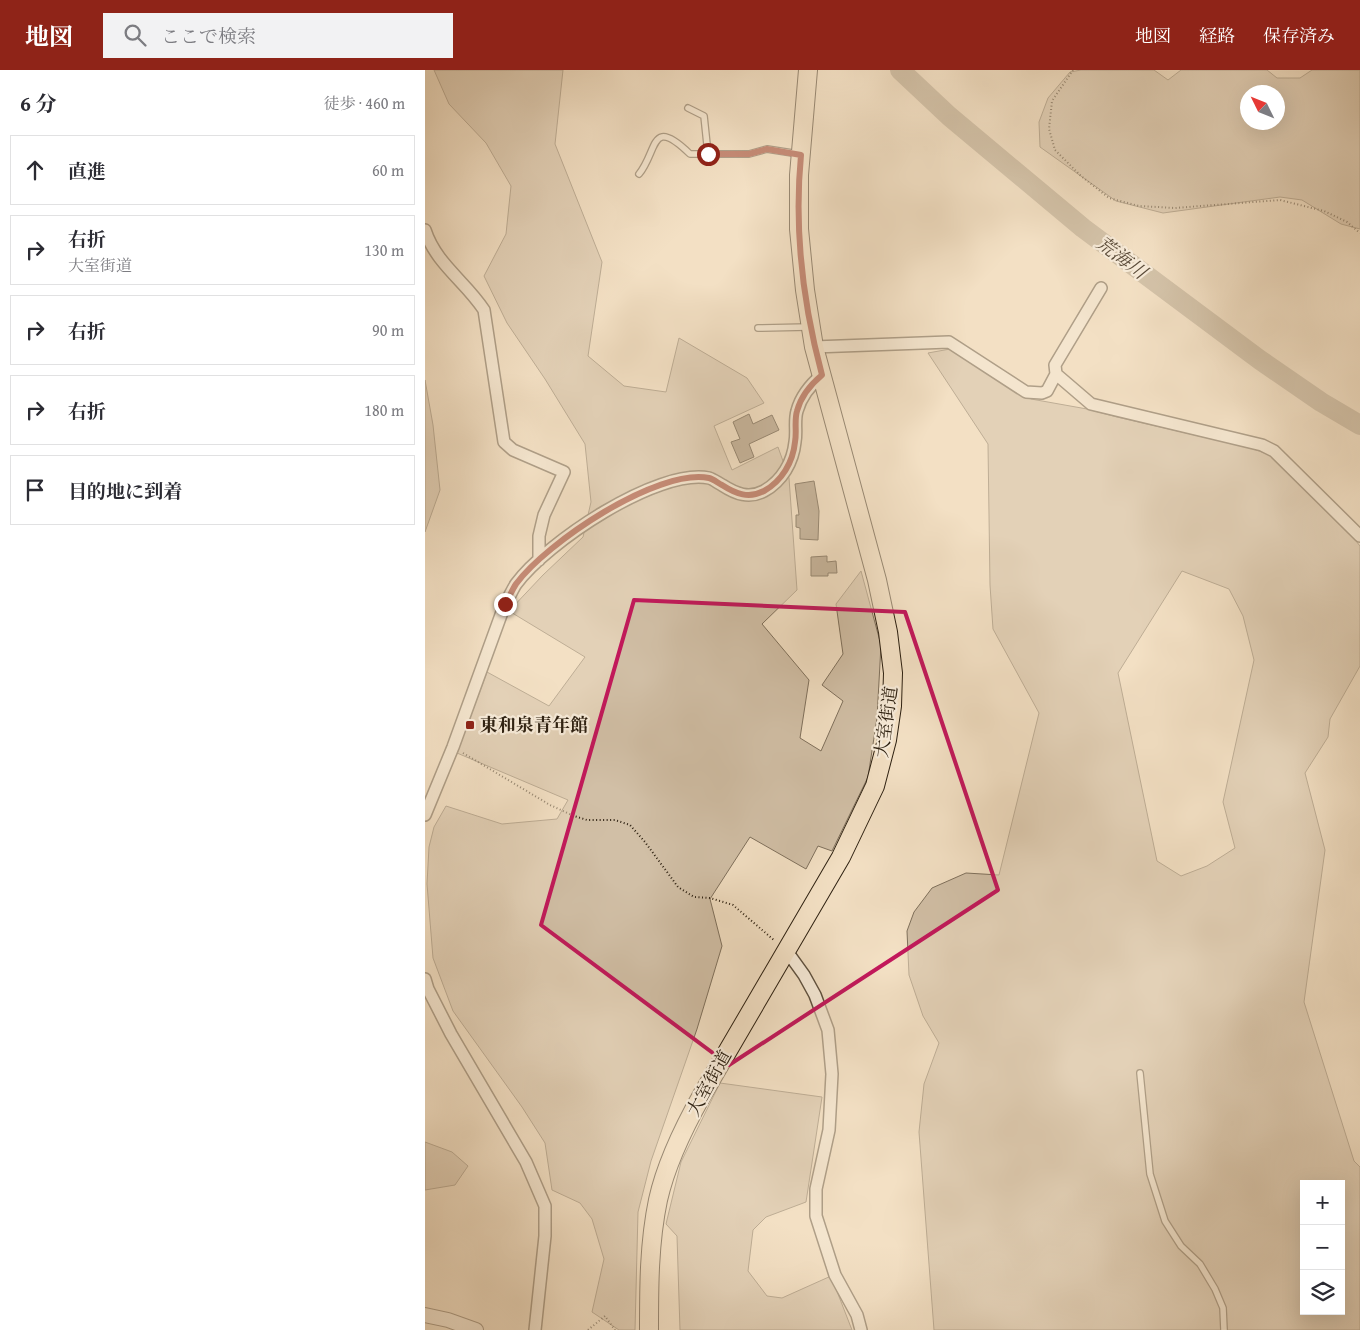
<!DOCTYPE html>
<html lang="ja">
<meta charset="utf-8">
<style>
:root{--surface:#fff;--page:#f2f2f3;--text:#2b2b33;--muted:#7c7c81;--line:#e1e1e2;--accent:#8f2418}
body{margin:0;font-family:"Gentium Book Plus","Noto Serif JP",serif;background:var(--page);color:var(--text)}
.controls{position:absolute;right:15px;bottom:15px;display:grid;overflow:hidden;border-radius:0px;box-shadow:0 5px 20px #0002}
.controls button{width:45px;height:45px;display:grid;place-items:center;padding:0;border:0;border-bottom:1px solid var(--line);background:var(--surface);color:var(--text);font:25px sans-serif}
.compass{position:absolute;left:815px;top:15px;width:45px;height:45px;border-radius:50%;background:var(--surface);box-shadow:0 5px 20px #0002;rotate:313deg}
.stop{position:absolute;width:15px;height:15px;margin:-11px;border:4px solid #8f2418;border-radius:50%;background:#fff}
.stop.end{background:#8f2418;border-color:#fff;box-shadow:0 1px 5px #0008}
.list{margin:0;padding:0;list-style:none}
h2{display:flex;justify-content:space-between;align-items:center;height:65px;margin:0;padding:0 20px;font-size:21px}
h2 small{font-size:16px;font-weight:400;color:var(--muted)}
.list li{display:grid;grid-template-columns:32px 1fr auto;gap:15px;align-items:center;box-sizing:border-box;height:70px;margin:0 10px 10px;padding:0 10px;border:1px solid var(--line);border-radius:0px}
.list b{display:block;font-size:19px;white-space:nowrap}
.list p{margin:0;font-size:16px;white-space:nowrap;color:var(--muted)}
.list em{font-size:16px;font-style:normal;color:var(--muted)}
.icon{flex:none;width:28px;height:28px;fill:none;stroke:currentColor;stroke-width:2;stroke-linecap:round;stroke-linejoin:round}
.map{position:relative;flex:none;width:935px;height:1260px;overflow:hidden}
header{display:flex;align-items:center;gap:30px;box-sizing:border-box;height:70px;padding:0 25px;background:var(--accent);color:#fff}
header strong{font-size:24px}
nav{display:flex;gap:28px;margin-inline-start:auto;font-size:18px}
.search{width:350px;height:45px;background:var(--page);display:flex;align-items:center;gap:12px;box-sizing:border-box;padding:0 18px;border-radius:0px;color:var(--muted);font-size:19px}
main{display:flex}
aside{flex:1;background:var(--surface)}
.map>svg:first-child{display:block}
.green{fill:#d1bfa6;stroke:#7f705c;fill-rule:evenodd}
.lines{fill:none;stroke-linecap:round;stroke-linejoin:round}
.river{stroke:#b09f87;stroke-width:20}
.building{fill:#94846e;stroke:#2d2011}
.service-casing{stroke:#5e503e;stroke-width:8}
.minor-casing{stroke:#5e503e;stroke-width:14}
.tertiary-casing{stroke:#5e503e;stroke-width:16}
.primary-casing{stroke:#2d2011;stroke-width:20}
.path{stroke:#2d2011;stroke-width:2;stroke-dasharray:1 2.5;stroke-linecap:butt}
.service{stroke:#f7ebd9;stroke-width:5.5}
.minor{stroke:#f7ebd9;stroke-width:11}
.tertiary{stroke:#f7ebd9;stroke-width:14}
.primary{stroke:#f3e0c4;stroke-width:18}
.route{stroke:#8f2418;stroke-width:6}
.marked{fill:none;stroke:#c2185b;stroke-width:4;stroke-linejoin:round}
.poi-dot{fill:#8f2418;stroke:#f7ebd9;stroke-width:2}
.labels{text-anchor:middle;stroke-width:4.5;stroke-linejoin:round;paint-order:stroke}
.street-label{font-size:18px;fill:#2d2011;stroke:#f7ebd9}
.poi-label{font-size:18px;font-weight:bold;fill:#2d2011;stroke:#f7ebd9;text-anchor:start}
.water-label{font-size:19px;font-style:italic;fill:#5b4c3a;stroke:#f7ebd9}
</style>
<header>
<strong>地図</strong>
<div class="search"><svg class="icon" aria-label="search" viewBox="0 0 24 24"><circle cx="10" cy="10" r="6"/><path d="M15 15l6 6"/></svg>ここで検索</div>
<nav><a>地図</a><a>経路</a><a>保存済み</a></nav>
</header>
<main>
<aside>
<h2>6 分<small>徒歩 · 460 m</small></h2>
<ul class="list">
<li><svg class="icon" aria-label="ahead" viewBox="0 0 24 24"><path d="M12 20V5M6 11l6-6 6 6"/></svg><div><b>直進</b></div><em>60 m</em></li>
<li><svg class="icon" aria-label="right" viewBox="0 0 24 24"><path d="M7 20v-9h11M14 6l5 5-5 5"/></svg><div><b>右折</b><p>大室街道</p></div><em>130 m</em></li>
<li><svg class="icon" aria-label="right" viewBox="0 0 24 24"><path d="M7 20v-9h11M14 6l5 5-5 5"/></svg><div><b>右折</b></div><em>90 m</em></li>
<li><svg class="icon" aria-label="right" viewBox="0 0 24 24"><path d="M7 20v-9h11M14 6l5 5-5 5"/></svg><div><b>右折</b></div><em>180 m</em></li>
<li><svg class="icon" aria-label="arrive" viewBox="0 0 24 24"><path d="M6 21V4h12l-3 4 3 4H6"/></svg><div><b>目的地に到着</b></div></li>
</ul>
</aside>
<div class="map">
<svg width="935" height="1260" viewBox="0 0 935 1260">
<rect width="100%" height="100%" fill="#f3e0c4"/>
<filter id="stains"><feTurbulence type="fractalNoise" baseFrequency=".004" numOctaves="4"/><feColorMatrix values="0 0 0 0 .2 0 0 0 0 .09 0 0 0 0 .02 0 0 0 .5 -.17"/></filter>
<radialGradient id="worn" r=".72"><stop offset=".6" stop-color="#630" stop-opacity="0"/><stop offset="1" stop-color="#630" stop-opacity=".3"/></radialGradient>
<path class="green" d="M9,0H138L130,74L177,192L163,286L199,316L241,322L254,268L322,308L339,333L289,356L307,400L353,377L364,408L372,520L337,554L384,610L375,668L396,681L418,631L397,615L418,584L411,534L436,501L456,575L452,648L443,707L407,781L393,776L381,799L325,767L285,829L297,876L272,959L226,1091L213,1142L210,1260H194L167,1242L179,1189L167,1149L155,1133L127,1120L120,1073L97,1037L28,941L8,888L2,814L4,777L9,757L21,736L77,754L132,749L143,730L32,683L62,602L124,636L160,587L84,541L118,505L158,467L166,432L160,374L120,309L82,253L59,206L81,164L86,116L61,73L24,34Z
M656,0H729L743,10L756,0H842L852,8H875L887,0H935V159L916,154L877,130L855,127L738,143L691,131L615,77L614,52L623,28L645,2ZM822,22H852V52H822Z
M525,279L606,329L662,339L692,347L826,378L845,385L923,461L935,476V596L905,649L903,667L880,703L900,780L879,932L929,1091L935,1097V1260H509L494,1062L499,1014L514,973L498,946L484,905L482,861L489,842L507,818L541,803L574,805L614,643L568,559L565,515L563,374L503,283ZM757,501L804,519L818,546L829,590L798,732L810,778L782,796L756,806L732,791L693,603ZM879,1114H916V1241H879Z
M0,310L8,355L15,420L0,462Z
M295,1013L397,1027L381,1132L341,1147L328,1160L323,1201L342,1226L357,1228L406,1206L427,1260H255L252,1166L241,1154L256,1092Z
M0,1072L27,1082L43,1096L30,1115L0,1120Z"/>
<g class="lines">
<path class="river" d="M475,0L524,46L658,158L835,290L896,332L935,355"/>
</g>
<path class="building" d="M324,344L328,354L347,345L354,360L324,374L329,387L315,393L306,372L315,369L308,352Z
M389,411L394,441L393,470L375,469V458L371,457V445H374L370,414Z
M402,486V492L411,491L412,503H403V506H386V487Z"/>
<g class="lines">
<defs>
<path id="service" d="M263,38L279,46L283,84
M214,104C233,81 225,45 265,84H324L342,79L374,84
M333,258L383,257
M715,1003L725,1104L740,1151L756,1176L775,1194L790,1219L798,1238L799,1260"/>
<path id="minor" d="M0,160C11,194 40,211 59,240L79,372L88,380L139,402L119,445L114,466V490
M676,218L630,295L631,304L666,334L837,375L849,381L935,466
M389,277L524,272L601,322L617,323L622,321L631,304
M0,745L28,677L80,534C84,528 87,520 91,514C121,473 232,398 284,408C288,409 293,413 297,415C311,424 324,429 339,421C357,411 368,392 370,372C372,362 369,351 372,341C376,326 385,315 397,305
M361,880L379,905L390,925L403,960L407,1004L404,1060L391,1119V1146L410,1205L432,1245L436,1260
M0,909L3,919L26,964L101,1092L120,1136V1166L110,1260"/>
<path id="tertiary" d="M0,1245L23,1250L51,1260"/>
<path id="primary" d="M224,1260C224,1217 224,1173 233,1130C241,1094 259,1057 277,1025L416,787L450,716L462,670L467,636L468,603L463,562L452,510L389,277L380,220L374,159V105L383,0"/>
</defs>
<use href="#service" class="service-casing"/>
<use href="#minor" class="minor-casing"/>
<use href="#tertiary" class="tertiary-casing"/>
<use href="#primary" class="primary-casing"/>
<path class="path" d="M648,0L627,31L624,59L630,80L656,106L684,128L714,136L750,138L855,130L899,141L922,152L935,163
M38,683L125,735L149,746L162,750H190L205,755L220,772L253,817L269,827L285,828L308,835L350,871
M163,1260L180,1246L190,1260"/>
<use href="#service" class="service"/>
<use href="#minor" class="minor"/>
<use href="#tertiary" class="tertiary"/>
<use href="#primary" class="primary"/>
</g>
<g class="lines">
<path class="route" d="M80,534C84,528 87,520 91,514C121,473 232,398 284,408C288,409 293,413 297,415C311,424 324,429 339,421C357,411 368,392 370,372C372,362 369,351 372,341C376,326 385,315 397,305C378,234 369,158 376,85L342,79L324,84H283"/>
</g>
<path d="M0 0H935V1260H0ZM209,530L480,542L573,820L304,995L116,855Z" fill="#f3e0c4" fill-opacity=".55" fill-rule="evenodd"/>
<path class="marked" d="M209,530L480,542L573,820L304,995L116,855Z"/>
<rect class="poi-dot" x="40" y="650" width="10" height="10" rx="2.5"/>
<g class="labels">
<g class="street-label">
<text transform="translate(461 652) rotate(-82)" y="6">大室街道</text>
<text transform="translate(284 1013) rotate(-61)" y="6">大室街道</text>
</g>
<g class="poi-label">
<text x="55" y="661">東和泉青年館</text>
</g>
<g class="water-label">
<text transform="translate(697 187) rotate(37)" y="7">荒海川</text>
</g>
</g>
<rect width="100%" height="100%" filter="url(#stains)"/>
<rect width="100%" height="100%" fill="url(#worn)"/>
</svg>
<div class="controls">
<button>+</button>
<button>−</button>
<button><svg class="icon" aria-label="layers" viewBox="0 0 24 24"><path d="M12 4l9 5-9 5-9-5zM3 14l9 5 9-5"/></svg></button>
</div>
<svg class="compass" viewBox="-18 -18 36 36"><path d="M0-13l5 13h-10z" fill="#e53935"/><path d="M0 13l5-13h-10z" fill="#7c7c81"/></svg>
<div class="stop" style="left:283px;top:84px"></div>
<div class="stop end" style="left:80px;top:534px"></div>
</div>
</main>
